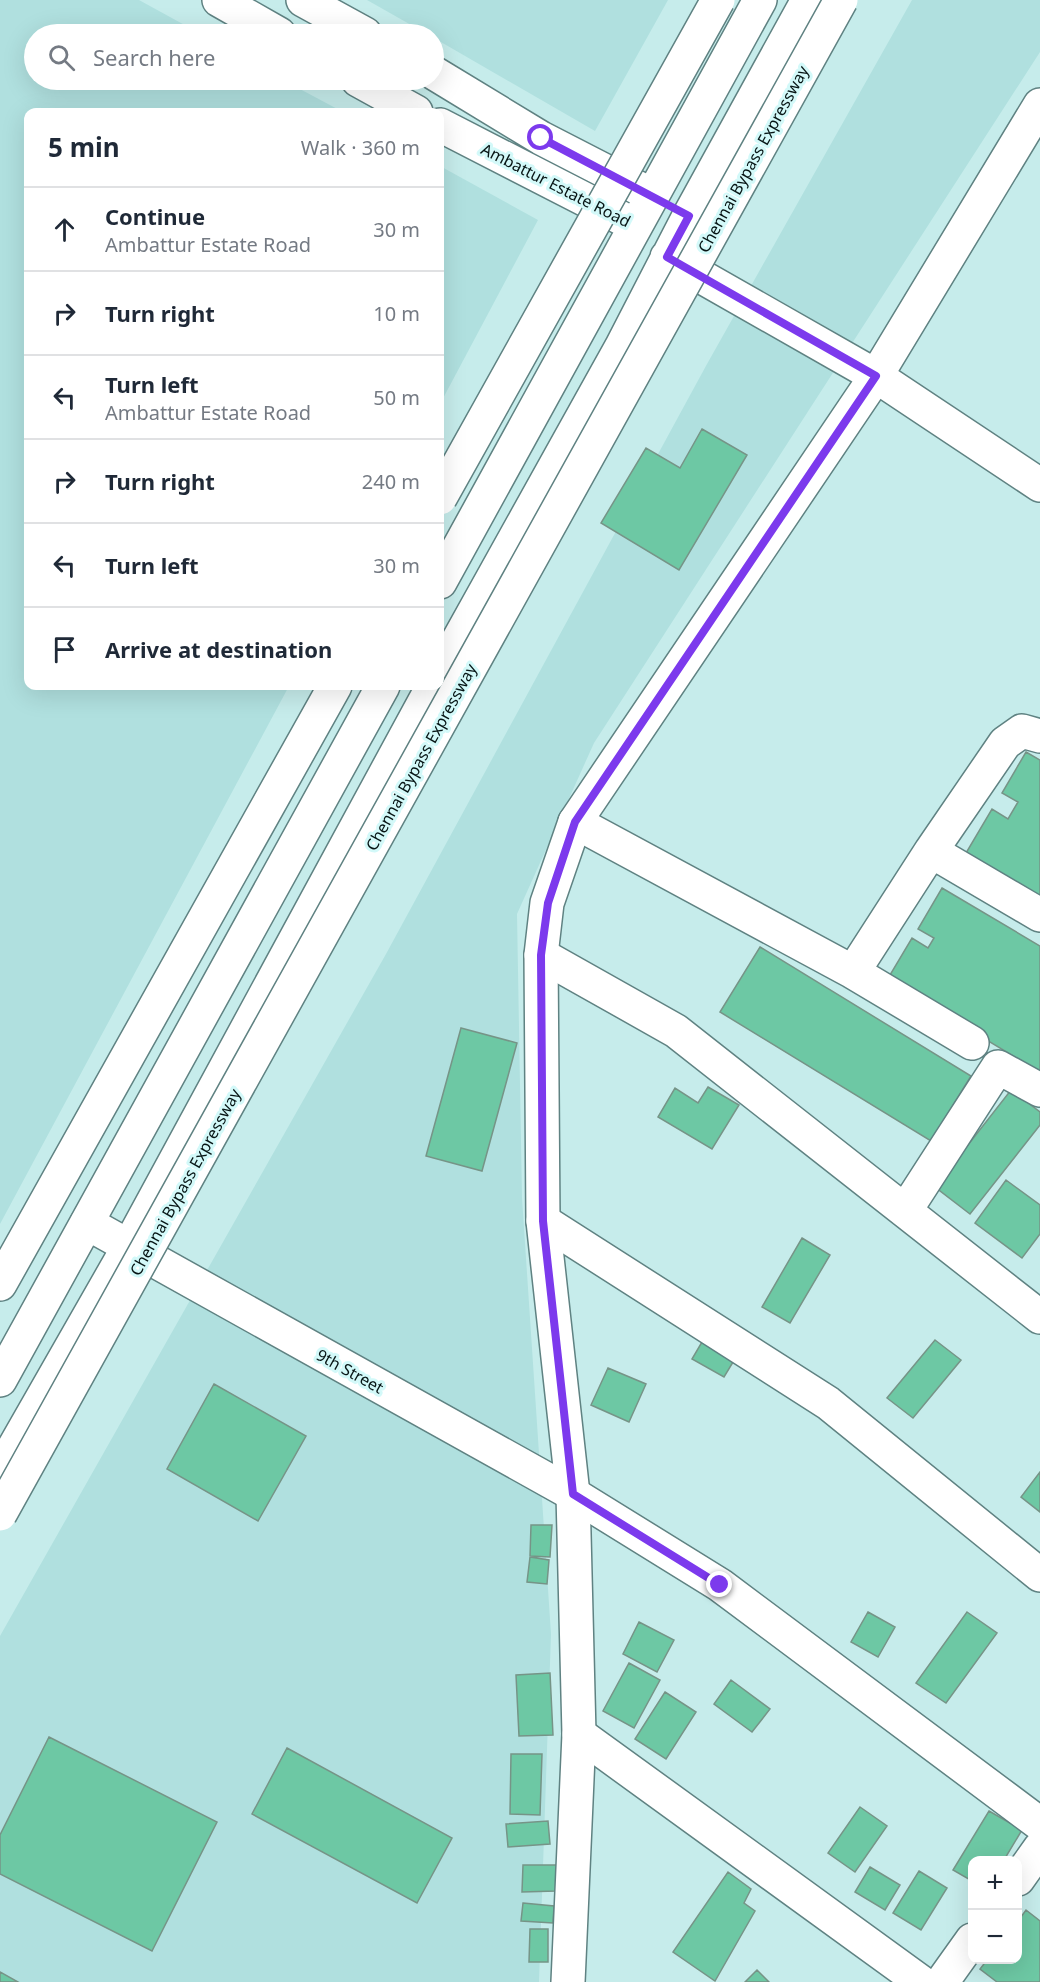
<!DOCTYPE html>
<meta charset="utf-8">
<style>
:root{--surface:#fff;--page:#f6f6f7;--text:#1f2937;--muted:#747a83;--line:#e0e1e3}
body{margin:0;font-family:"Noto Sans",sans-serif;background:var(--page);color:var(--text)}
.controls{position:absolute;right:18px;bottom:18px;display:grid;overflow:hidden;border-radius:12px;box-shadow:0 6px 24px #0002}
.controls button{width:54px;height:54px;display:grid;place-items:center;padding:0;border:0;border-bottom:2px solid var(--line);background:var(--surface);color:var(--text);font:30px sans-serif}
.stop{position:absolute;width:18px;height:18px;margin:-14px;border:4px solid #7c3aed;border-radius:50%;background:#fff}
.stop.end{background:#7c3aed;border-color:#fff;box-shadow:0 2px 6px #0008}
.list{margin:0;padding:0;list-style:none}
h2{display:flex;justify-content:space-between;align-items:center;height:78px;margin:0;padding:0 24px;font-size:26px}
h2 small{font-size:20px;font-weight:400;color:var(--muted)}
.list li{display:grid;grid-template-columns:39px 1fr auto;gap:18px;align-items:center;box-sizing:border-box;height:84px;padding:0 24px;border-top:2px solid var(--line)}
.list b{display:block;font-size:22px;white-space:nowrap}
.list p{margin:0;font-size:20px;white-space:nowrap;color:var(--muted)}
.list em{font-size:20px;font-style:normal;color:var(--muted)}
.icon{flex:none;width:33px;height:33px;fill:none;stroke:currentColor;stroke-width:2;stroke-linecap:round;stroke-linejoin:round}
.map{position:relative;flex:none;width:1040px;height:1982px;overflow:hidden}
.search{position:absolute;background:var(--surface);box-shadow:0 6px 24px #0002;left:24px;top:24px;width:420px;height:66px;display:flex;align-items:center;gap:15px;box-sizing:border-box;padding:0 21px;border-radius:33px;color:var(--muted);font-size:22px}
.panel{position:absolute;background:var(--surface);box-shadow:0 6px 24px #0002;left:24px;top:108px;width:420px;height:582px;border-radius:12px}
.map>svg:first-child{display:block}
.built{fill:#b0e0df}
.building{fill:#6dc8a4;stroke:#769487;stroke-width:1.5}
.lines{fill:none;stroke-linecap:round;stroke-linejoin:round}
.street-casing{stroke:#5f8282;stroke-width:36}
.primary-casing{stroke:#5f8282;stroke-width:36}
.highway-casing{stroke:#5f8282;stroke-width:36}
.street{stroke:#fff;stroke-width:33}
.primary{stroke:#fff;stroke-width:33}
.highway{stroke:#fff;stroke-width:33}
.highway-bridge-casing{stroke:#5f8282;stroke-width:36;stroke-linecap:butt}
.highway-bridge{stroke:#fff;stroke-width:33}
.route{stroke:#7c3aed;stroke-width:8}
.labels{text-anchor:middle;stroke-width:6;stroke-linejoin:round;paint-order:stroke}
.street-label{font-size:16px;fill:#071515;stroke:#d3f9f9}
</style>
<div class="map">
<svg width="1040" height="1982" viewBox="0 0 1040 1982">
<rect width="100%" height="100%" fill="#c6eceb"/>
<path class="built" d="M0,0H139L201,34H34V80H283L343,112H28V686H289L0,1224Z
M367,0H668L595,131L434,38V34H427Z
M912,0H1040V52L594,743L517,914L522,1198L551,1634L539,1982H0V1636L386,954L707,364Z
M440,166L538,220L440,404Z"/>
<path class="building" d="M702,429L747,455L679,570L601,523L646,448L680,468Z
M1026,752L1040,760V897L966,853L992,809L1008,819L1018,802L1002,793Z
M942,888L1040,946V1072L887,980L912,938L928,948L934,938L918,929Z
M760,947L971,1076L931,1141L720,1012Z
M461,1028L517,1043L482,1171L426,1156Z
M708,1087L739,1105L712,1149L658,1117L675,1088L698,1103Z
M1011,1090L1040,1112V1125L970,1214L935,1187Z
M1006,1180L1040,1205V1234L1022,1258L975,1223Z
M802,1238L830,1255L790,1323L762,1307Z
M709,1330L741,1349L724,1377L692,1359Z
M935,1340L961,1360L913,1418L887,1398Z
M608,1368L646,1384L629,1422L591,1405Z
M214,1384L306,1436L258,1521L167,1469Z
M1040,1472V1512L1021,1497Z
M531,1525H552L550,1557L530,1556Z
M530,1557L549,1560L547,1584L527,1582Z
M868,1612L895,1627L878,1657L851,1642Z
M967,1612L997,1633L946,1703L916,1683Z
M639,1622L674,1640L657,1672L623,1654Z
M629,1663L660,1680L634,1728L603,1711Z
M550,1673L553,1735L519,1736L516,1675Z
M731,1680L770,1709L752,1732L714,1704Z
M665,1692L696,1712L666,1759L635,1739Z
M49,1737L217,1822L152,1951L0,1874V1835Z
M287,1748L452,1838L417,1903L252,1814Z
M511,1754H542L540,1815L510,1814Z
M860,1807L887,1826L855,1872L828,1853Z
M989,1811L1022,1830L1004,1860H972V1881L953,1870Z
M548,1821L550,1844L508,1847L506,1824Z
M523,1865H557L556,1891L522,1892Z
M870,1867L900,1885L885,1910L855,1892Z
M919,1871L947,1888L921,1930L893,1913Z
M728,1872L751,1889L744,1903L755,1911L715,1981L673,1952Z
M523,1903L554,1906L553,1923L521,1921Z
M1026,1910L1040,1921V1982H997L980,1969L987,1960H1018V1921Z
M530,1929H548V1962H529Z
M757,1970L769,1982H745Z
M0,1972L18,1982H0Z"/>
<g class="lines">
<defs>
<path id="street" d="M876,376L1040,485
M575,822L853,972L972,1043
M931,851L1005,743L1022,731L1040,736
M541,955L676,1031L1040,1317
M853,972L931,851L1040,915
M905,1211L998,1067L1040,1090
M543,1221L828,1403L1040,1575
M87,1223L573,1494L720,1585L1040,1824
M579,1734L921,1982
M1018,1879L1040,1848
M942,1982L972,1940"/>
<path id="primary" d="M219,0L279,34
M303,0L365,34
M434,73L541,138L644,191
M358,80L416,112
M440,125L627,221
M667,257L876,376
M440,582L760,0
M440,673L622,346L689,216L808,0
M0,1380L383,686
M0,1472L128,1248L433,686
M568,1982L579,1734L573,1494L543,1221L541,955L547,903L575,822L876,376L1040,105"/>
<path id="highway" d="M0,1284L335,686"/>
</defs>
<use href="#street" class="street-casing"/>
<use href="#primary" class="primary-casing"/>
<use href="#highway" class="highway-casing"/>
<use href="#street" class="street"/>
<use href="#primary" class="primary"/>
<use href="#highway" class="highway"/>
<defs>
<path id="highway-bridge" d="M440,498L718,0
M0,1514L841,0"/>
</defs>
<use href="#highway-bridge" class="highway-bridge-casing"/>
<use href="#highway-bridge" class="highway-bridge"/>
</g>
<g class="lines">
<path class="route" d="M541,138L689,216L667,257L876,376L575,822L548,903L541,955L543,1221L573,1494L720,1585"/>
</g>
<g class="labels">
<g class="street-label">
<text transform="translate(753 159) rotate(-61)" y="6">Chennai Bypass Expressway</text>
<text transform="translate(556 185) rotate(27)" y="6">Ambattur Estate Road</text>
<text transform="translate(421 757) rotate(-61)" y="6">Chennai Bypass Expressway</text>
<text transform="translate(185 1182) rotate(-61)" y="6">Chennai Bypass Expressway</text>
<text transform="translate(350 1371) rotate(29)" y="6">9th Street</text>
</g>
</g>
</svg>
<div class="controls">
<button>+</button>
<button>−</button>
</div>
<div class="stop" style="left:541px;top:138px"></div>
<div class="stop end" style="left:720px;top:1585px"></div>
<div class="search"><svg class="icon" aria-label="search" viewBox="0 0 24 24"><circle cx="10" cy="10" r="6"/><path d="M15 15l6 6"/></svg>Search here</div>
<section class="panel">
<h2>5 min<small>Walk · 360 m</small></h2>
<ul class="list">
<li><svg class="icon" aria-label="ahead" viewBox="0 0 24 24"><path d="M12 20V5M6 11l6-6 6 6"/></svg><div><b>Continue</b><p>Ambattur Estate Road</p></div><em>30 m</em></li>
<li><svg class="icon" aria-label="right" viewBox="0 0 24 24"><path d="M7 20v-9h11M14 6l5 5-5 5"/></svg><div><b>Turn right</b></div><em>10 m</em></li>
<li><svg class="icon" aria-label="left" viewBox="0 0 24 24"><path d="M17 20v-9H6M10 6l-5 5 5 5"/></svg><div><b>Turn left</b><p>Ambattur Estate Road</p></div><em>50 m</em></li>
<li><svg class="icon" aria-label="right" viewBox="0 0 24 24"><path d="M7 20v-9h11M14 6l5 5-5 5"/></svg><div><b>Turn right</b></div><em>240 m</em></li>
<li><svg class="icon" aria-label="left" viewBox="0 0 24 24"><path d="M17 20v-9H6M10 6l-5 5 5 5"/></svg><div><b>Turn left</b></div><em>30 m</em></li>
<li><svg class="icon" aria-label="arrive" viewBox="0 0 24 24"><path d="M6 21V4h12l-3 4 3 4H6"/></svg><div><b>Arrive at destination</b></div></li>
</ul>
</section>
</div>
